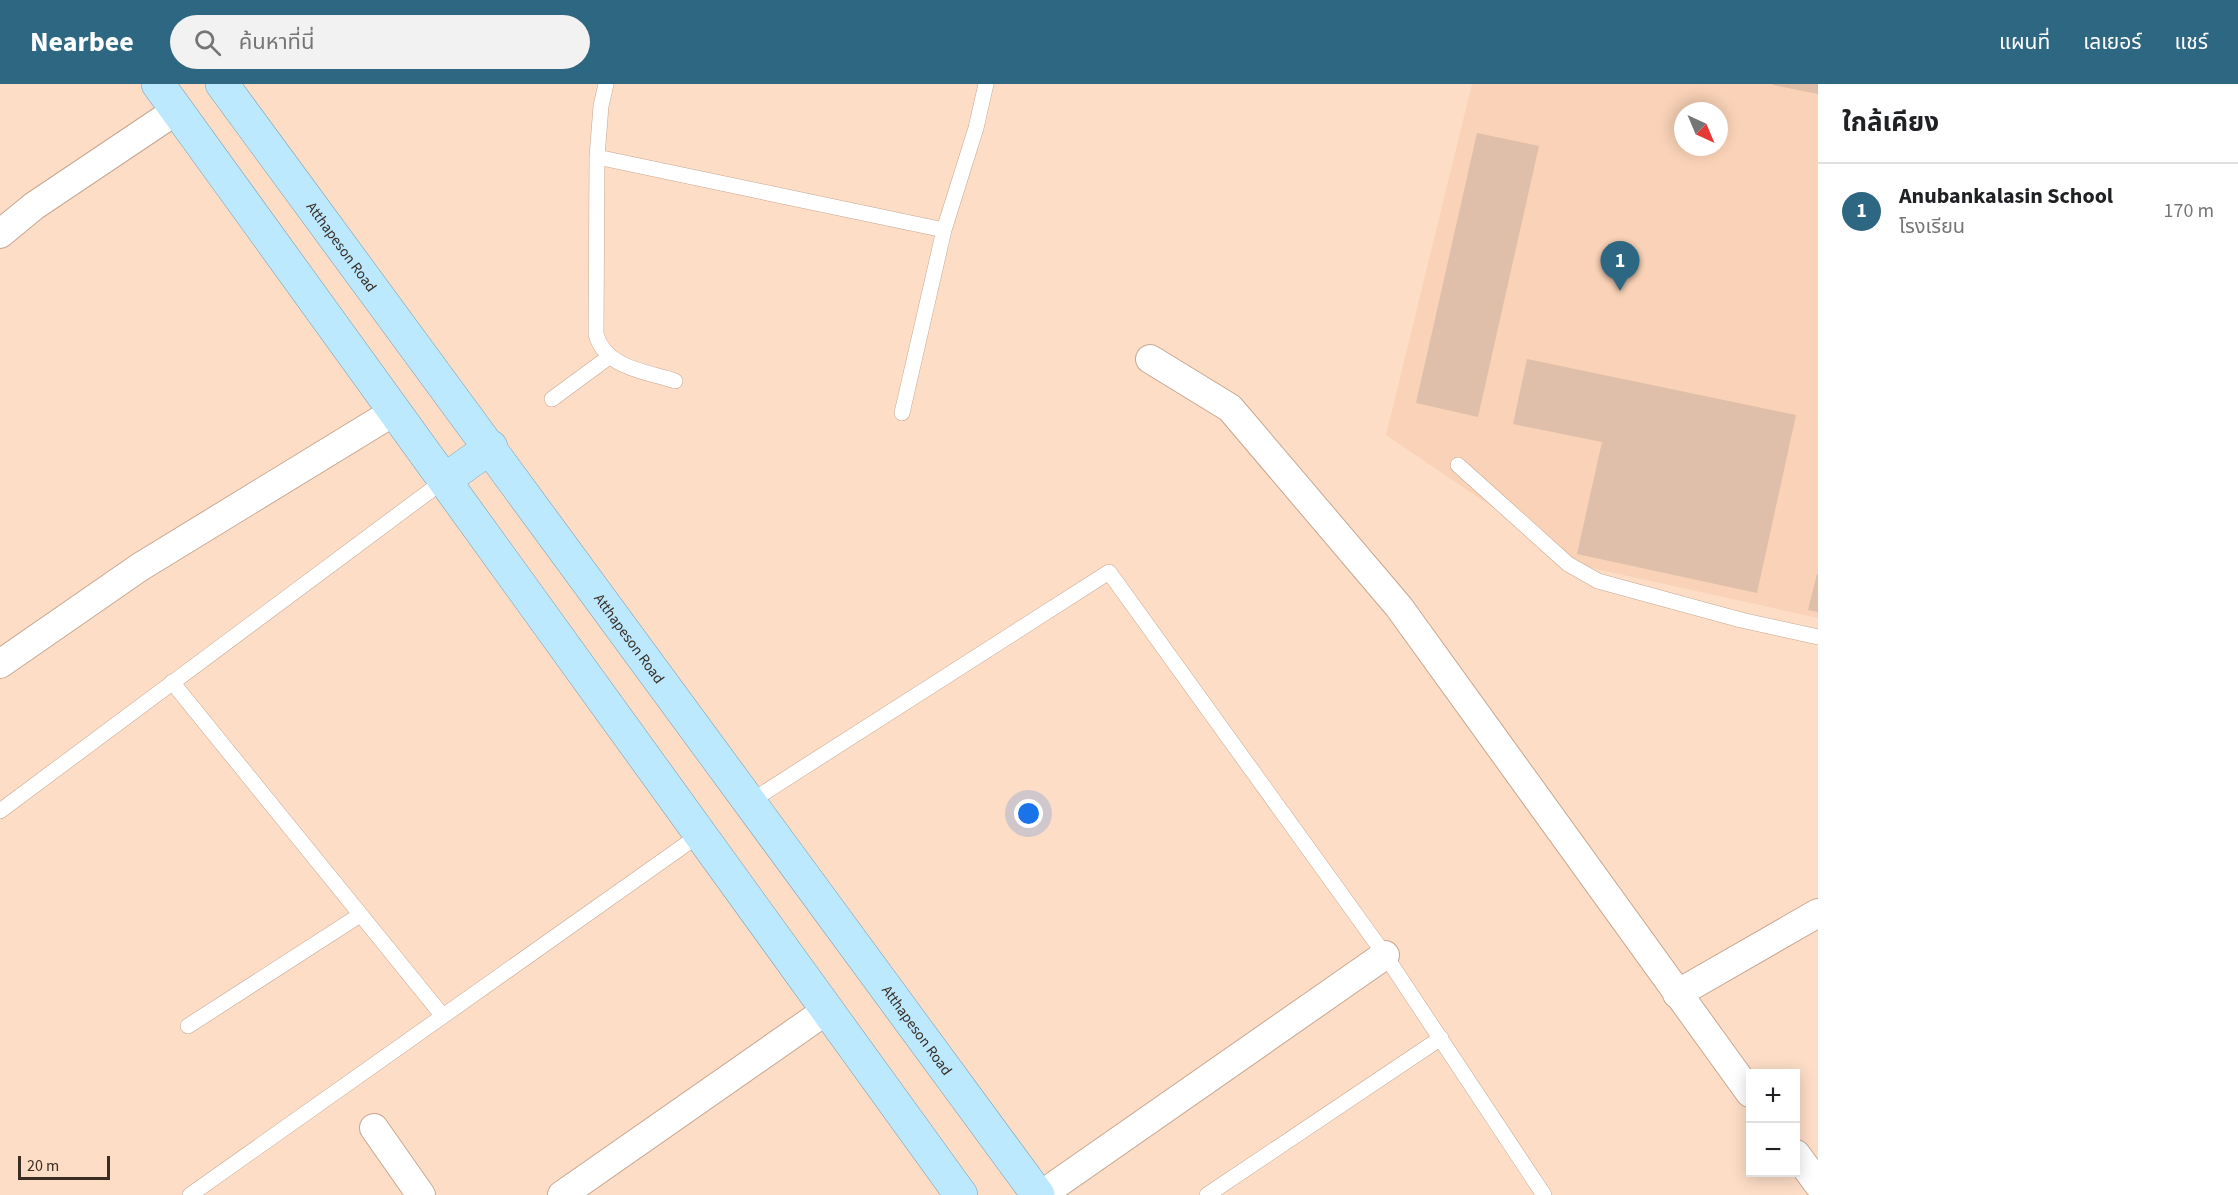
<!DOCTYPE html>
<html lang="th">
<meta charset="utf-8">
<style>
:root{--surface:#fff;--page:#f2f2f2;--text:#202124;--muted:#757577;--line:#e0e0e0;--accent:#2e6781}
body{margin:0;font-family:"Source Sans 3","Noto Sans Thai",sans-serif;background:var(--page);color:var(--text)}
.controls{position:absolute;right:18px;bottom:18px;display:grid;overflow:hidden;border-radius:0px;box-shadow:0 3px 15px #0003}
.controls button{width:54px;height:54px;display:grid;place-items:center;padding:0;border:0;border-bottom:2px solid var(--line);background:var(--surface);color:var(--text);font:30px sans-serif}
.compass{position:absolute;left:1674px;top:18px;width:54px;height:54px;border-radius:50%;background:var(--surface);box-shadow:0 3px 15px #0003;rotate:136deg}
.scale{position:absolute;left:18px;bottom:15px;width:92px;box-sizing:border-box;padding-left:6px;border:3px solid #392d24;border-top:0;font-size:16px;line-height:21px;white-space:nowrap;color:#392d24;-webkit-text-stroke:4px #fdddc6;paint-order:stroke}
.you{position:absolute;left:1029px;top:730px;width:21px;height:21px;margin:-15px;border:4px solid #fff;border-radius:50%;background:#1a73e8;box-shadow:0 0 0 9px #1a73e833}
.badge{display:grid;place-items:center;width:39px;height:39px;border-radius:50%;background:var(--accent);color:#fff;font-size:20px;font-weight:700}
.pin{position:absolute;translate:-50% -50px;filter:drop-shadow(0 2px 3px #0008)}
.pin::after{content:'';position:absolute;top:32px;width:21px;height:18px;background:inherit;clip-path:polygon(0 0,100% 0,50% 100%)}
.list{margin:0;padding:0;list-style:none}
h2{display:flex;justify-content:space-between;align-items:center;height:78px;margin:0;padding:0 24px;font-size:26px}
h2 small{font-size:20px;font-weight:400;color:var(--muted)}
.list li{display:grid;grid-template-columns:39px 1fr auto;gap:18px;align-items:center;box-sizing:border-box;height:96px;padding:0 24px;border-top:2px solid var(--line)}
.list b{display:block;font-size:22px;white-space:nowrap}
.list p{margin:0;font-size:20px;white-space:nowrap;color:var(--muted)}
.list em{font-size:20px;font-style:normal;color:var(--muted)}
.icon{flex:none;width:33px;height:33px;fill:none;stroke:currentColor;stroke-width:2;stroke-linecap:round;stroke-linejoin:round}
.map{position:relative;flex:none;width:1818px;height:1111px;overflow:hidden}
header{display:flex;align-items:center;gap:36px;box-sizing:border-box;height:84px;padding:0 30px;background:var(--accent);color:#fff}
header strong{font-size:28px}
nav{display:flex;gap:33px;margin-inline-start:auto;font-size:21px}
.search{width:420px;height:54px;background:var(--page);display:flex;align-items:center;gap:15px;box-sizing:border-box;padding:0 21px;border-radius:33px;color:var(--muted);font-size:22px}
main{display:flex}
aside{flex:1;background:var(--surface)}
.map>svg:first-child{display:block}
.built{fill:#f9d2b7;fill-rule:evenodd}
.building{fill:#dfbfa9}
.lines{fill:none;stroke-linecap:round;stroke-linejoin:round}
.service-casing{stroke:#c6a791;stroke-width:16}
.minor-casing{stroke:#c6a791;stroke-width:30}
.primary-casing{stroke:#729db2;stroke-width:34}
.service{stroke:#fff;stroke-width:15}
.minor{stroke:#fff;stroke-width:28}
.primary{stroke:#bce9fe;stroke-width:33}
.labels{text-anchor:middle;stroke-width:6;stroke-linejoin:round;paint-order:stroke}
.street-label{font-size:15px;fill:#392d24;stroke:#fdddc6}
</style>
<header>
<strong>Nearbee</strong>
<div class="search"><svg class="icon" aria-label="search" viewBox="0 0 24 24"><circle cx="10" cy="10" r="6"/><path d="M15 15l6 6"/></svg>ค้นหาที่นี่</div>
<nav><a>แผนที่</a><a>เลเยอร์</a><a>แชร์</a></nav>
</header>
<main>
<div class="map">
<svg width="1818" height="1111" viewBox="0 0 1818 1111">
<rect width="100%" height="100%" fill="#fdddc6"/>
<path class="built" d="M1472,0H1818V534L1578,481L1386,351ZM1683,27H1719V63H1683Z"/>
<path class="building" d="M1773,0H1818V10L1773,1Z
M1477,49L1539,62L1478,333L1416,319Z
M1527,275L1796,331L1757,509L1577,470L1602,358L1513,340Z
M1817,490H1818V528L1808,526Z"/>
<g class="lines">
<defs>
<path id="service" d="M606,0L601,22L597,73L596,250C605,284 645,287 675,297
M597,73L944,146
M552,315L609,273
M902,329L944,146L976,44L986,0
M1458,381L1568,480L1598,497L1741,536L1818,553
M172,598L442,931
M748,719L1109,488L1385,871L1544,1111
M0,727L446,395
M188,942L360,831
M190,1111L699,751
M1207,1111L1441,954"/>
<path id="minor" d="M0,150L34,122L177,26
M1150,275L1230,324L1399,523L1750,1009
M0,580L140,483L395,327
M1677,910L1818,829
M374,1044L421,1111
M1796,1070L1818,1100
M562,1111L827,926
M1041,1111L1385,871"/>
<g id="primary">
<path d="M158,0L961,1111"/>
<path id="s1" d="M222,0L1038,1111"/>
<path d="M446,395L491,363"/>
</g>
</defs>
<use href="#service" class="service-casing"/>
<use href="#minor" class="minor-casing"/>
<use href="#primary" class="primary-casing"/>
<use href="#service" class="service"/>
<use href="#minor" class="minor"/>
<use href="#primary" class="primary"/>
</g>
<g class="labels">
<g class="street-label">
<text dy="5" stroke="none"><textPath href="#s1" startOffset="202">Atthapeson Road</textPath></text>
<text dy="5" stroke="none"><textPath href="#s1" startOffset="688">Atthapeson Road</textPath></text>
<text dy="5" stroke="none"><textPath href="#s1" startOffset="1174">Atthapeson Road</textPath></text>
</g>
</g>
</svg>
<div class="controls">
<button>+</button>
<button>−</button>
</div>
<svg class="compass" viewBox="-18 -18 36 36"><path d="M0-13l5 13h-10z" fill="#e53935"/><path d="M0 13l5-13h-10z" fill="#757577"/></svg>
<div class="scale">20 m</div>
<div class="you"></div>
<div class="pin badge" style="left:1620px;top:207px">1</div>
</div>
<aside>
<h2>ใกล้เคียง<small></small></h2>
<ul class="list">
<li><span class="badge">1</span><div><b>Anubankalasin School</b><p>โรงเรียน</p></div><em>170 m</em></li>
</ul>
</aside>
</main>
